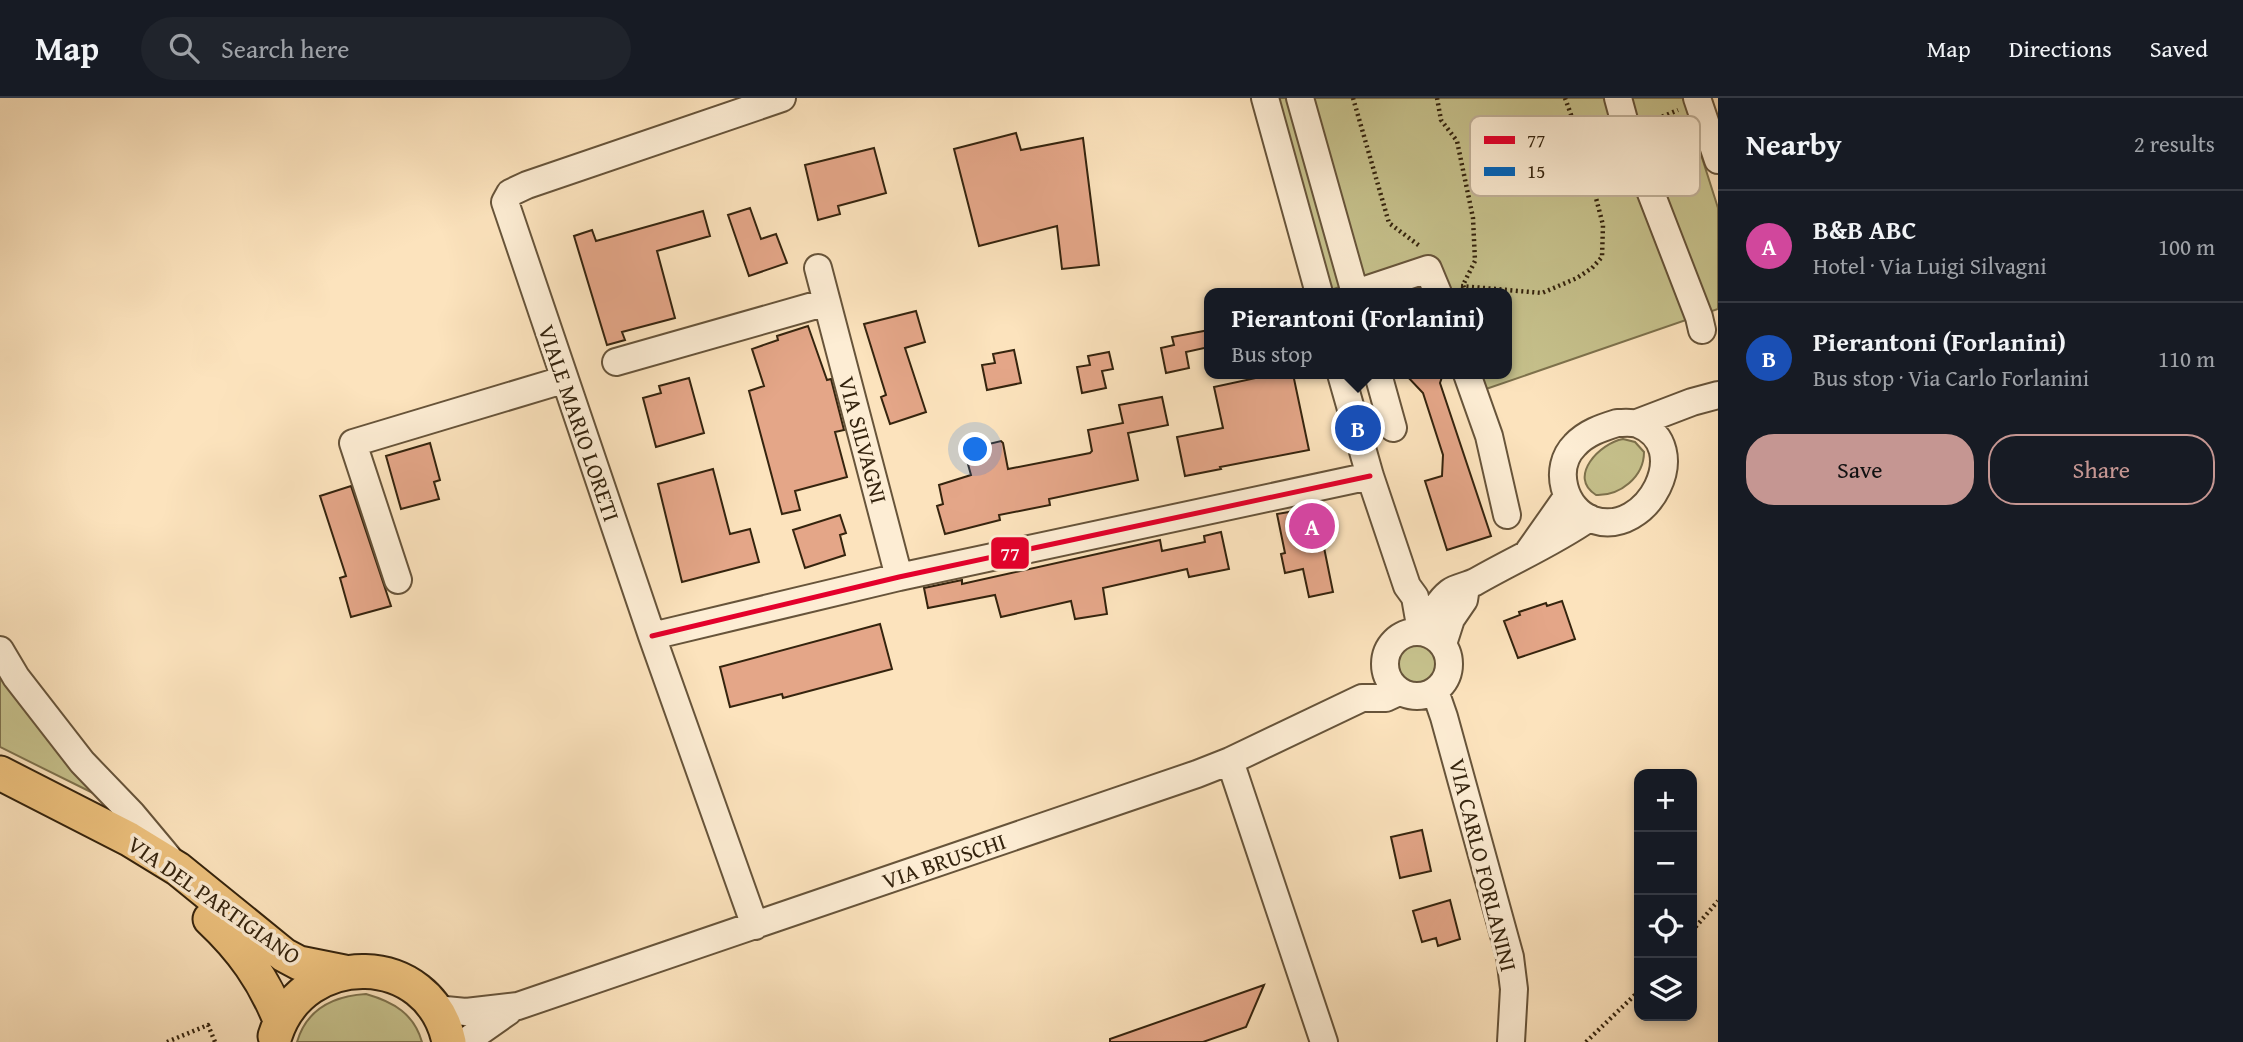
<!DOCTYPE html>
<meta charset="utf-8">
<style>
:root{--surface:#171b24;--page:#20242c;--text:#f1f3f6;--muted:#9ea1a6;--line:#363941;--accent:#c59692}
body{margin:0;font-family:"Gentium Book Plus",serif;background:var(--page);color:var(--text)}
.controls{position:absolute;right:21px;bottom:21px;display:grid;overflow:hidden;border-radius:14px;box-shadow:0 4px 10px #0003}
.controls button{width:63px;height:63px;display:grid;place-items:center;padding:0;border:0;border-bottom:2px solid var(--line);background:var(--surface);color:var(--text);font:35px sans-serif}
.you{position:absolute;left:976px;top:352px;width:24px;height:24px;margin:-18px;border:5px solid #fff;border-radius:50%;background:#1a73e8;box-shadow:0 0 0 10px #1a73e833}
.badge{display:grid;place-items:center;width:46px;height:46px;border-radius:50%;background:var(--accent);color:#fff;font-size:23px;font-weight:700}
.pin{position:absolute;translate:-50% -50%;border:4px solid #fff;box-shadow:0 2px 7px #0006}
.popup{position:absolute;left:1204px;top:190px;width:308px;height:91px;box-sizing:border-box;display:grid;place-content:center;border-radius:14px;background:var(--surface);filter:drop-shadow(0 2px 5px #0005);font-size:23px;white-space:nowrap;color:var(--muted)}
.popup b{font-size:26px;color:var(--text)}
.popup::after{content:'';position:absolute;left:50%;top:100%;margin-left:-14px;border:14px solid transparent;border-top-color:var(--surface)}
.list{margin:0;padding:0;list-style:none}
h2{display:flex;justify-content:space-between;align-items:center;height:91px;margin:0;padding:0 28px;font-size:30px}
h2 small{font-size:23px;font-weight:400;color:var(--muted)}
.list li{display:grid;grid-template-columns:46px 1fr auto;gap:21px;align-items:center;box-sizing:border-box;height:112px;padding:0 28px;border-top:2px solid var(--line)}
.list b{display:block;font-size:26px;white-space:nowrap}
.list p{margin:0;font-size:23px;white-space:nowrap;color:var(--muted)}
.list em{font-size:23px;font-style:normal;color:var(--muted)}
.actions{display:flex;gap:14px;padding:21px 28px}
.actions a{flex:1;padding:16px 0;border:2px solid var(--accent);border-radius:28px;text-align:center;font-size:24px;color:var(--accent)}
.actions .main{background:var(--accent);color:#111}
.icon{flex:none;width:38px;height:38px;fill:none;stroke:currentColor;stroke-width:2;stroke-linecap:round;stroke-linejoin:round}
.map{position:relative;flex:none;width:1718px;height:944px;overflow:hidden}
header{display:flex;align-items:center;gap:42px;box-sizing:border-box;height:98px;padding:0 35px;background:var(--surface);border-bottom:2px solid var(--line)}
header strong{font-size:33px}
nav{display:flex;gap:38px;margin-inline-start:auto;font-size:24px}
.search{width:490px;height:63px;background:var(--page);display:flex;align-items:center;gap:18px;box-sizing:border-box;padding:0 24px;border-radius:38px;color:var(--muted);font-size:26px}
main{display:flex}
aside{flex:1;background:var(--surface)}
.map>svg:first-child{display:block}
.green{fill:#c6c18c;stroke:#7e724d;stroke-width:2}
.building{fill:#e4a688;stroke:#35240e;stroke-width:2}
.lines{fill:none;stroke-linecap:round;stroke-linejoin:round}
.minor-casing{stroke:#67543a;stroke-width:30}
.major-casing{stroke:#35240e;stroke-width:37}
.path{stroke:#35240e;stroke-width:4.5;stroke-dasharray:2 3.5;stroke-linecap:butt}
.minor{stroke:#fdedd4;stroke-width:26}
.major{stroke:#eec27e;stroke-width:33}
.bus-1-casing{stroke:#fdedd4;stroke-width:10}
.bus-1{stroke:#e4002b;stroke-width:5}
.labels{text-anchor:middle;stroke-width:7;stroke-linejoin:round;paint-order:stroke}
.street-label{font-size:23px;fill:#35240e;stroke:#fdedd4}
.key{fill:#fdedd4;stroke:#c1b199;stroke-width:2}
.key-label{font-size:19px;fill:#35240e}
.line-badge{stroke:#fdedd4;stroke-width:2.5}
.badge-label{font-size:19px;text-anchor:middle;font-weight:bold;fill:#fff}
</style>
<header>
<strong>Map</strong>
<div class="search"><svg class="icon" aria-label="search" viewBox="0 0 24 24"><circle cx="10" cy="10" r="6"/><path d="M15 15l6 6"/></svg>Search here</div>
<nav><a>Map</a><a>Directions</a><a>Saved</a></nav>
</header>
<main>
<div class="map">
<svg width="1718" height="944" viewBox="0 0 1718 944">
<rect width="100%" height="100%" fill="#fce3bd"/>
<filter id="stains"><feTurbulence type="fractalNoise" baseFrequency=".00286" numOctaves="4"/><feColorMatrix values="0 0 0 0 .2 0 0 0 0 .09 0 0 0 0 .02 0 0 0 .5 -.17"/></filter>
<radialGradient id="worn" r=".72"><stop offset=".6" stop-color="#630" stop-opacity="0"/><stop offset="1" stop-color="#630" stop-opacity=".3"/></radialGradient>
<path class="green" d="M1277,0H1683L1718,110V211L1486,291L1479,276H1507V195H1445L1428,158L1331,192Z
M1623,341L1635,344L1644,354C1644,379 1620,398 1596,397C1567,379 1600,345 1623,341Z
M1394 566a22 22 0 1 1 44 0a22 22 0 1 1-44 0Z
M0,565L101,699L0,649Z
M366,896C394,904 414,916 422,944H297C307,910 334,898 366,896Z"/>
<path class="building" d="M1016,35L1021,52L1083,40L1099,167L1062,171L1057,128L979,148L954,51Z
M874,50L886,95L838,108L840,116L818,122L805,67Z
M750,110L761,141L776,136L787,165L749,178L728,117Z
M703,113L710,138L657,153L675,220L622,234L625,242L607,247L574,138L592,132L596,143Z
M916,213L925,244L905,250L926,314L890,326L881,299L886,297L864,226Z
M808,228L827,282L831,281L844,332L835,334L847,379L795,393L800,412L782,416L749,293L764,288L752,251L778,242L777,238Z
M1209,232V249L1186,254L1189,270L1166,275L1161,250L1174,247L1172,239Z
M1014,252L1021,285L987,292L982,267L995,265L993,256Z
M1109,254L1113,271L1102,273L1106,290L1082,295L1077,269L1090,267L1088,258Z
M1274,276H1293L1309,352L1220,369L1221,371L1185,378L1177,339L1223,330L1214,289Z
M1405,276H1443L1440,285L1491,438L1447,452L1425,383L1442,378L1443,357L1423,295Z
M689,280L704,335L656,349L643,300L661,295L659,288Z
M1162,299L1168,327L1128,335L1138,382L1049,401L1050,407L999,417L1000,422L945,436L937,408L943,406L939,387L971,377L964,352L1001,343L1003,345L1008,371L1090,355L1092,353L1088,332L1123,325L1119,307Z
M430,345L440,382L434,384L439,401L401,411L386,358Z
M713,371L730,436L750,431L759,464L682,484L658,386Z
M351,388L391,508L351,519L340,480L346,478L320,398Z
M1295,413L1296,419L1317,415L1333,494L1309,499L1303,471L1285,475L1281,456L1285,455L1277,416Z
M840,417L846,435L840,437L845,457L805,470L793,432Z
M1221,434L1229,471L1189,479L1187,471L1103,490L1107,516L1075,521L1071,503L1001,519L995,497L928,510L924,490L962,482V486L1160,442L1162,453L1205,444L1204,438Z
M1562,503L1575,541L1518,560L1504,523L1520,517L1519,514L1546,505L1547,508Z
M880,526L892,571L783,600L782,596L730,609L720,569Z
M1422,732L1431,773L1400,780L1391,739Z
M1450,802L1460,841L1438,848L1436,840L1422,844L1413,813Z
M1264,887L1246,929L1203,944H1110V941Z"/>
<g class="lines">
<defs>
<path id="minor" d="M1265,0L1319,195
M1300,0L1355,195
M1618,0L1627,33L1699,219L1702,232
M1697,0L1718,62
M818,170L899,479
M1356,195L1428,171L1438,195
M616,264L827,204
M1341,276L1370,378L1407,488L1415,499L1421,533
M1378,276L1393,330
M1467,276L1489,338L1507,417
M1617,325C1623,325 1632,324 1638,326C1695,348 1648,440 1593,422C1564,412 1552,370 1575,347C1586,335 1601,330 1617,325Z
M1637,325L1692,304L1718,297
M1529,453L1567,399
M398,482L353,345L563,282
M1385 566a32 32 0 1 1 64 0a32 32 0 1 1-64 0Z
M1424,534C1431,519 1437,504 1450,494C1457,489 1467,488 1475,484C1513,462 1553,445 1589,420
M652,538L899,479L1370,378
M1443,546L1451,521L1464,502L1466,489
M0,552L16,579L82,664L132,716L168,759
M1435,593L1444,619L1510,859L1514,891L1511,944
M1230,663L1324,944
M755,828L652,538L505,104L510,95L527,87L782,0
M435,911L466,914L518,908L1197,676L1230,663L1362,600H1386L1399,594
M465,944L509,913"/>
<path id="major" d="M0,675L129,741L178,771L284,857L299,865L344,874
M210,821C242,851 264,882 280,922
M275,938C303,850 430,852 449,944"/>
</defs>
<use href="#minor" class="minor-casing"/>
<use href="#major" class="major-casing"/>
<path class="path" d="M1353,0L1389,125L1421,149
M1437,0L1441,22L1457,43L1473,120L1475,163L1463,187L1466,195
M1565,0L1583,50L1607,41
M1647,25L1678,12
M1461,188L1542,195L1577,180L1592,170L1602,159L1603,127L1583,50
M1692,833L1718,803
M167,944L208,927L215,944
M1586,944L1639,893"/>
<use href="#minor" class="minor"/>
<use href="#major" class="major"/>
<defs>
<path id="bus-1" d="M652,538L899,479L1370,378"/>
</defs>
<use href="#bus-1" class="bus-1-casing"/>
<use href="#bus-1" class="bus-1"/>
</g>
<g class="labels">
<g class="street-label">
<text transform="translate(579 325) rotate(71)" y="8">VIALE MARIO LORETI</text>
<text transform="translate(863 342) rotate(75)" y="8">VIA SILVAGNI</text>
<text transform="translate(944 763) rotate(-19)" y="8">VIA BRUSCHI</text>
<text transform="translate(1483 767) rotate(76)" y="8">VIA CARLO FORLANINI</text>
<text transform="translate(214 802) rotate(35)" y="8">VIA DEL PARTIGIANO</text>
</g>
</g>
<rect x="1470" y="18" width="230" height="80" rx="10" class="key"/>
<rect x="1484" y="38" width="31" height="8" fill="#e4002b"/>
<rect x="1484" y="69" width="31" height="9" fill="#0065bd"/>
<g class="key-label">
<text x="1527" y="49">77</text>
<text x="1527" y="80">15</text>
</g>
<rect class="line-badge" x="990" y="438" width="40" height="34" rx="7" fill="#e4002b"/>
<g class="badge-label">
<text x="1010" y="462">77</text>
</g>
<rect width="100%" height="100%" filter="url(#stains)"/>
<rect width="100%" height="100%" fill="url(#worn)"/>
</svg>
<div class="controls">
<button>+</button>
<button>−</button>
<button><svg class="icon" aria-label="locate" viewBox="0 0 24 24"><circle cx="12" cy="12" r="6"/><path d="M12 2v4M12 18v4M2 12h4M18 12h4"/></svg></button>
<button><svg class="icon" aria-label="layers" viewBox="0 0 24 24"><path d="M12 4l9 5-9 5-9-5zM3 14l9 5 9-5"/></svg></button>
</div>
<div class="you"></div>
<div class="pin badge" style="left:1312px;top:428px;background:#d1479c">A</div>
<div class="pin badge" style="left:1358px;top:330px;background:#1a4fb4">B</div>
<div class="popup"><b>Pierantoni (Forlanini)</b>Bus stop</div>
</div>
<aside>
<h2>Nearby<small>2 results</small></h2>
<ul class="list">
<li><span class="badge" style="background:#d1479c">A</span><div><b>B&amp;B ABC</b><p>Hotel · Via Luigi Silvagni</p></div><em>100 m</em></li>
<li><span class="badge" style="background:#1a4fb4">B</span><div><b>Pierantoni (Forlanini)</b><p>Bus stop · Via Carlo Forlanini</p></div><em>110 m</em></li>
</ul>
<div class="actions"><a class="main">Save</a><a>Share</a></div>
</aside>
</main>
